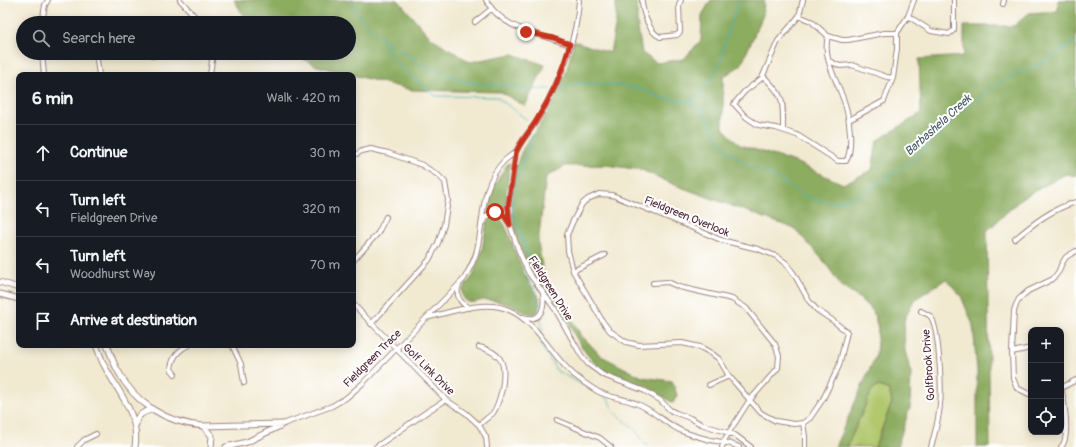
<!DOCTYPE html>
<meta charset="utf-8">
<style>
:root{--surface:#171b24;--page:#20242c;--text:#f1f3f6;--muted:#9ea1a6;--line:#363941}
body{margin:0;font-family:Pangolin,sans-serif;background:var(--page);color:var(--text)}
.controls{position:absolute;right:12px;bottom:12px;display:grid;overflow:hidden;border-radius:8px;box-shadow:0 2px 10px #0003}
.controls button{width:36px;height:36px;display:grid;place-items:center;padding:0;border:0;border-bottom:1px solid var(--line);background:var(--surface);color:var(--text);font:20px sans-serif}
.stop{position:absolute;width:12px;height:12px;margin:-9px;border:3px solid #c8321e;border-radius:50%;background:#fff}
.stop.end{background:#c8321e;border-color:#fff;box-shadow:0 1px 4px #0008}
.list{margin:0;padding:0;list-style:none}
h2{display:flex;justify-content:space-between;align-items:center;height:52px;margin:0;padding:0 16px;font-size:17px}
h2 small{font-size:13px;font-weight:400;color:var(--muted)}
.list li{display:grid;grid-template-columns:26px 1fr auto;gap:12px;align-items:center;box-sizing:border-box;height:56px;padding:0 16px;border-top:1px solid var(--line)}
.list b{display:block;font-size:15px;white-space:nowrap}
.list p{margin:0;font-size:13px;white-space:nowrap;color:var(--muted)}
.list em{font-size:13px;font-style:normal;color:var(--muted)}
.icon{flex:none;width:22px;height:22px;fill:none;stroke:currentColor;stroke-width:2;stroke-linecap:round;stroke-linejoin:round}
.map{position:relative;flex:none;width:1076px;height:447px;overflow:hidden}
.search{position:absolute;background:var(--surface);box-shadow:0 2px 10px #0003;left:16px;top:16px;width:340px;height:44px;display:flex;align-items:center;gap:10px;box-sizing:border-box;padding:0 14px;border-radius:22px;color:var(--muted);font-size:15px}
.panel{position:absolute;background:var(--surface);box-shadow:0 2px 10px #0003;left:16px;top:72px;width:340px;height:276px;border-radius:8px}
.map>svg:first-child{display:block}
.green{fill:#b1c86d;stroke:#7e744c}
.forest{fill:#8cac60;stroke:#6b6646}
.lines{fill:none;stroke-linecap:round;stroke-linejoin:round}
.stream{stroke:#44b4bc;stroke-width:1}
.minor-casing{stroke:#9e847e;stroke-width:6}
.tertiary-casing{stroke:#9e847e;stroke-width:7}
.minor{stroke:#fff;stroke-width:4}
.tertiary{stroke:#fff;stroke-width:5}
.route{stroke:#c8321e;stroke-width:5}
.labels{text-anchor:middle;stroke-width:4;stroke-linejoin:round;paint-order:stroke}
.street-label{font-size:11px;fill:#4a1f2b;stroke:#fff}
.water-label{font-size:12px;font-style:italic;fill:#485b65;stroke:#fff}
</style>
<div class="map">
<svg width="1076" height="447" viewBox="0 0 1076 447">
<rect width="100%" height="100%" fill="#fff"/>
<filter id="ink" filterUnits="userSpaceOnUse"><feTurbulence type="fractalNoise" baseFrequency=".025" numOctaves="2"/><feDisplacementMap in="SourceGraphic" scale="8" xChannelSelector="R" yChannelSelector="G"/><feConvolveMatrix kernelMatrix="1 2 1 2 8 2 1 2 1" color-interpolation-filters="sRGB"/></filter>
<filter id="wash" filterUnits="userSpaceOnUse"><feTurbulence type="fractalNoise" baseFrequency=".012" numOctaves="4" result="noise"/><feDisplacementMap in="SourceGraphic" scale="16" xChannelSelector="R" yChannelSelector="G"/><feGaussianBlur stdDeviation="0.9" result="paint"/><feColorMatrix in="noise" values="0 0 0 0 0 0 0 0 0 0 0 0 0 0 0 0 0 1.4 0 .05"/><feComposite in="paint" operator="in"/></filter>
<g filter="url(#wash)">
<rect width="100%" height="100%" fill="#f1e9d0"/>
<path class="green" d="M879,386L889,390L892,402L875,447H847L872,389Z"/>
<path class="forest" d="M234,0H398L430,37L470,62L513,54L545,65L525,106L501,92L412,90L317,66L292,53H349V23H248Z
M616,0H637V22L642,53L657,63L684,59L701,40L702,15L711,0H764L763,15L741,65L723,77V128L740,145L795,162L843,184L872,170L877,141L921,113L919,59L964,56V26H1014L1029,13L1058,11V0H1076V176L1066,174L1022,198L987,231L990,447H977V371L973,325L961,296L946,279L914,300L904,320L905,351L911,372L910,407L897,447H875L892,402L889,390L879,386L872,390L847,447H835L876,355L878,328L873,311L859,298L842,287L824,261L795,229L675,185L642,170L606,165L565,166L546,177L538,243L543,272L581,335L601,356L642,377L672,381L677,395L673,403C663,397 653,390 642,385C628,379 612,376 600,367C581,353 573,330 561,310C551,295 537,282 529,266C510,233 507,194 519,158C525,141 536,132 545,117C560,92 568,70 574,41L610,53L616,22Z
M508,163L510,164L506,195L505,209L503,210L498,208L492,209L488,210L486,209L492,190Z
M495,217L500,218C510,230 513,251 521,266C524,273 527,280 531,286C534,290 538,293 539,298C541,304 539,308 537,313C527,316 522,310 513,306C505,303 494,300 485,300C479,300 472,305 467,301C463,299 462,294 462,290L473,276L478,262L482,250L487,222L490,218Z"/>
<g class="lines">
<path class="stream" d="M350,0L362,19L374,32L424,66L467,82L504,85L528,90L550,89
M381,39L388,52L396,62L409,75L436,96L497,97L526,119
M558,88L579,83L622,85L640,89L663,98L688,102L703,111L718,138L724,147L733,155L752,167L774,176L804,196L822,201L836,202L854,197L870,189L911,161L935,141L955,118L989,90L1010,77L1044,62L1059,51L1076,42
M688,102C703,96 716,73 721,59C723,52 724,45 726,38C730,25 735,12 740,0
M527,264L529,260L512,207V195L518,174L534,133
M524,268L522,270L534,287L539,310
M541,316L542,334
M541,340V345L557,371L590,389
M603,396L608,399L613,410L617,415L633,427L648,447"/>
</g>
</g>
<g filter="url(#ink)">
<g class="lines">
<defs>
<path id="minor" d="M180,0L201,23
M486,0C503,31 540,33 570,45
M579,0C577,41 558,84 538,119C531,130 521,140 516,152L508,207L510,225L518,249L528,272L555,309L581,355L588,364L603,375L645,391L660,400L670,410L676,413L690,418L701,424L735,435L751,447
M642,0C642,11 649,32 660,37L677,35L680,32L679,5L681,0
M1003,4L1004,0
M799,16L811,21L828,36C822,59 837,80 844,101C849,115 854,149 846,161H838L797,135L776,128L758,125L746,117L734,104L744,92L762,78L778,41L799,16L803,0
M908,16L931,31L949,34L954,30V0
M475,22L491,9
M42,23L45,5L48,0
M828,36L842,40H848L884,33H897
M42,53L44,75
M96,53L99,75
M151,53L153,56
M829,61L840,66L852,65L858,67L887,77L893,78
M210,75L213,53
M763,76C785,97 783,100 783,129
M849,120L884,101L893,78L897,49V33L908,16L914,0
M353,156L362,151L371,149L388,153L422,165L438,175L445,182L448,200L444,225L438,243L429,260L371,324
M599,194L612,195L674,220L721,240L758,249L776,256L786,263L794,274L809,301L817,310L832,320L847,332L839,366L823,399L810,418L803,423L794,424L776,421L761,413L729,376L719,359L711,353L700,347L682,343L639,345L626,342L610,331L603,322L573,271L568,251L567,235L572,223L582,204L588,199Z
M482,223C491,206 500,209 509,223
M1015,239C1034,223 1052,209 1076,202
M353,261L378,233L386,217
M573,271L605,255
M653,283L668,282L679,287L732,299L746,308L775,344L779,356L778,368L749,401L726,437L722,447
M459,285C455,295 460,303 469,308
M353,304L446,400L466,413L479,425L486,437L487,447
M921,311C924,313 928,314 930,316C939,324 942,390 940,404C939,419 935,433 931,447
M523,317C541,323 545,308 543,294
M426,318C451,312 485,299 509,310C538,323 550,354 573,374C580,380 589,386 597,391C609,398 623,398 635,403C653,409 666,425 684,432C692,435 702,438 710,440C721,442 729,442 739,447
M232,345L241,364L244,383
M1012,352L1031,348
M175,374L171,369C172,357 178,350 189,345
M709,385L729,376
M1061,387C1064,400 1071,438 1061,447
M1061,388L1076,380
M1031,395L1017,388L1013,378L1012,352L1014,311L1016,305L1019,299L1028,291L1053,279L1059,271L1061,265L1066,257L1076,251
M557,420L600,438L611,447
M803,423L805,436V447
M283,424L332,406L346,398L362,384L464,279C470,268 476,258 478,245C484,217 481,184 504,161C507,158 512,155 516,152
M479,425C483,421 489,417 493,413C498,406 500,397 502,389C506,366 504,353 479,347
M77,447L84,440L96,434
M376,447L428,411L446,400"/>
<path id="tertiary" d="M0,282L19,288
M0,294L19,299
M96,345C99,352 101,359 104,365C118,392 140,415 135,447
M107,345C111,354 113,363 118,371C135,404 167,423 203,426L283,424
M136,424C136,415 144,412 151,410
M203,426L212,436L211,447
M226,447L247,442L280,426"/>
</defs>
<use href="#minor" class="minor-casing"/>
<use href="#tertiary" class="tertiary-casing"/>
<use href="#minor" class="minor"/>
<use href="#tertiary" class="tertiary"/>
</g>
</g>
<g class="lines" filter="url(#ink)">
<path class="route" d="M495,212L503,214L510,225L508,207L516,152C521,141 530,131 536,121C551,98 563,71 570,44L553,38L526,32"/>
</g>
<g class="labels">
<g class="street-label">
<text transform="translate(687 216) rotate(22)" y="4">Fieldgreen Overlook</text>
<text transform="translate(551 288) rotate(58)" y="4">Fieldgreen Drive</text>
<text transform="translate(372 358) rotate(-45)" y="4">Fieldgreen Trace</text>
<text transform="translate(928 365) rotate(-94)" y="4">Golfbrook Drive</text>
<text transform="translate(429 369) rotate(45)" y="4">Golf Link Drive</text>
</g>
<g class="water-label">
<text transform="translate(938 125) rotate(-42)" y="4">Barbashela Creek</text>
</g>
</g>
</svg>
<div class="controls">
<button>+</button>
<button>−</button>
<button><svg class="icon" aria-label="locate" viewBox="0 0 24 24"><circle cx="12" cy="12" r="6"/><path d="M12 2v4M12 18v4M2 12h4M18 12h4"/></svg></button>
</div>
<div class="stop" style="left:495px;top:212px"></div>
<div class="stop end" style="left:526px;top:32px"></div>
<div class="search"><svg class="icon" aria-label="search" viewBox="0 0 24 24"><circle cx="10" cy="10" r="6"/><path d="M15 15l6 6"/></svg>Search here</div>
<section class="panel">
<h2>6 min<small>Walk · 420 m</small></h2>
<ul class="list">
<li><svg class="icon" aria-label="ahead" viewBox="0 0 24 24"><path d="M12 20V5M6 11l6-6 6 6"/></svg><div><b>Continue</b></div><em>30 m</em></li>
<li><svg class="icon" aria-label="left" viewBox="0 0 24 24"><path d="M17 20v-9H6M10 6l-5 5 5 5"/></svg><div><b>Turn left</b><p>Fieldgreen Drive</p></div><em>320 m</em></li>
<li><svg class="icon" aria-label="left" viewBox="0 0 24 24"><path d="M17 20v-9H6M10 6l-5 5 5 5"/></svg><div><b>Turn left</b><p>Woodhurst Way</p></div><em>70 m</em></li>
<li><svg class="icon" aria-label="arrive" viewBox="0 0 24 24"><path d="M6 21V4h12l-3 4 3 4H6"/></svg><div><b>Arrive at destination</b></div></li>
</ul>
</section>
</div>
